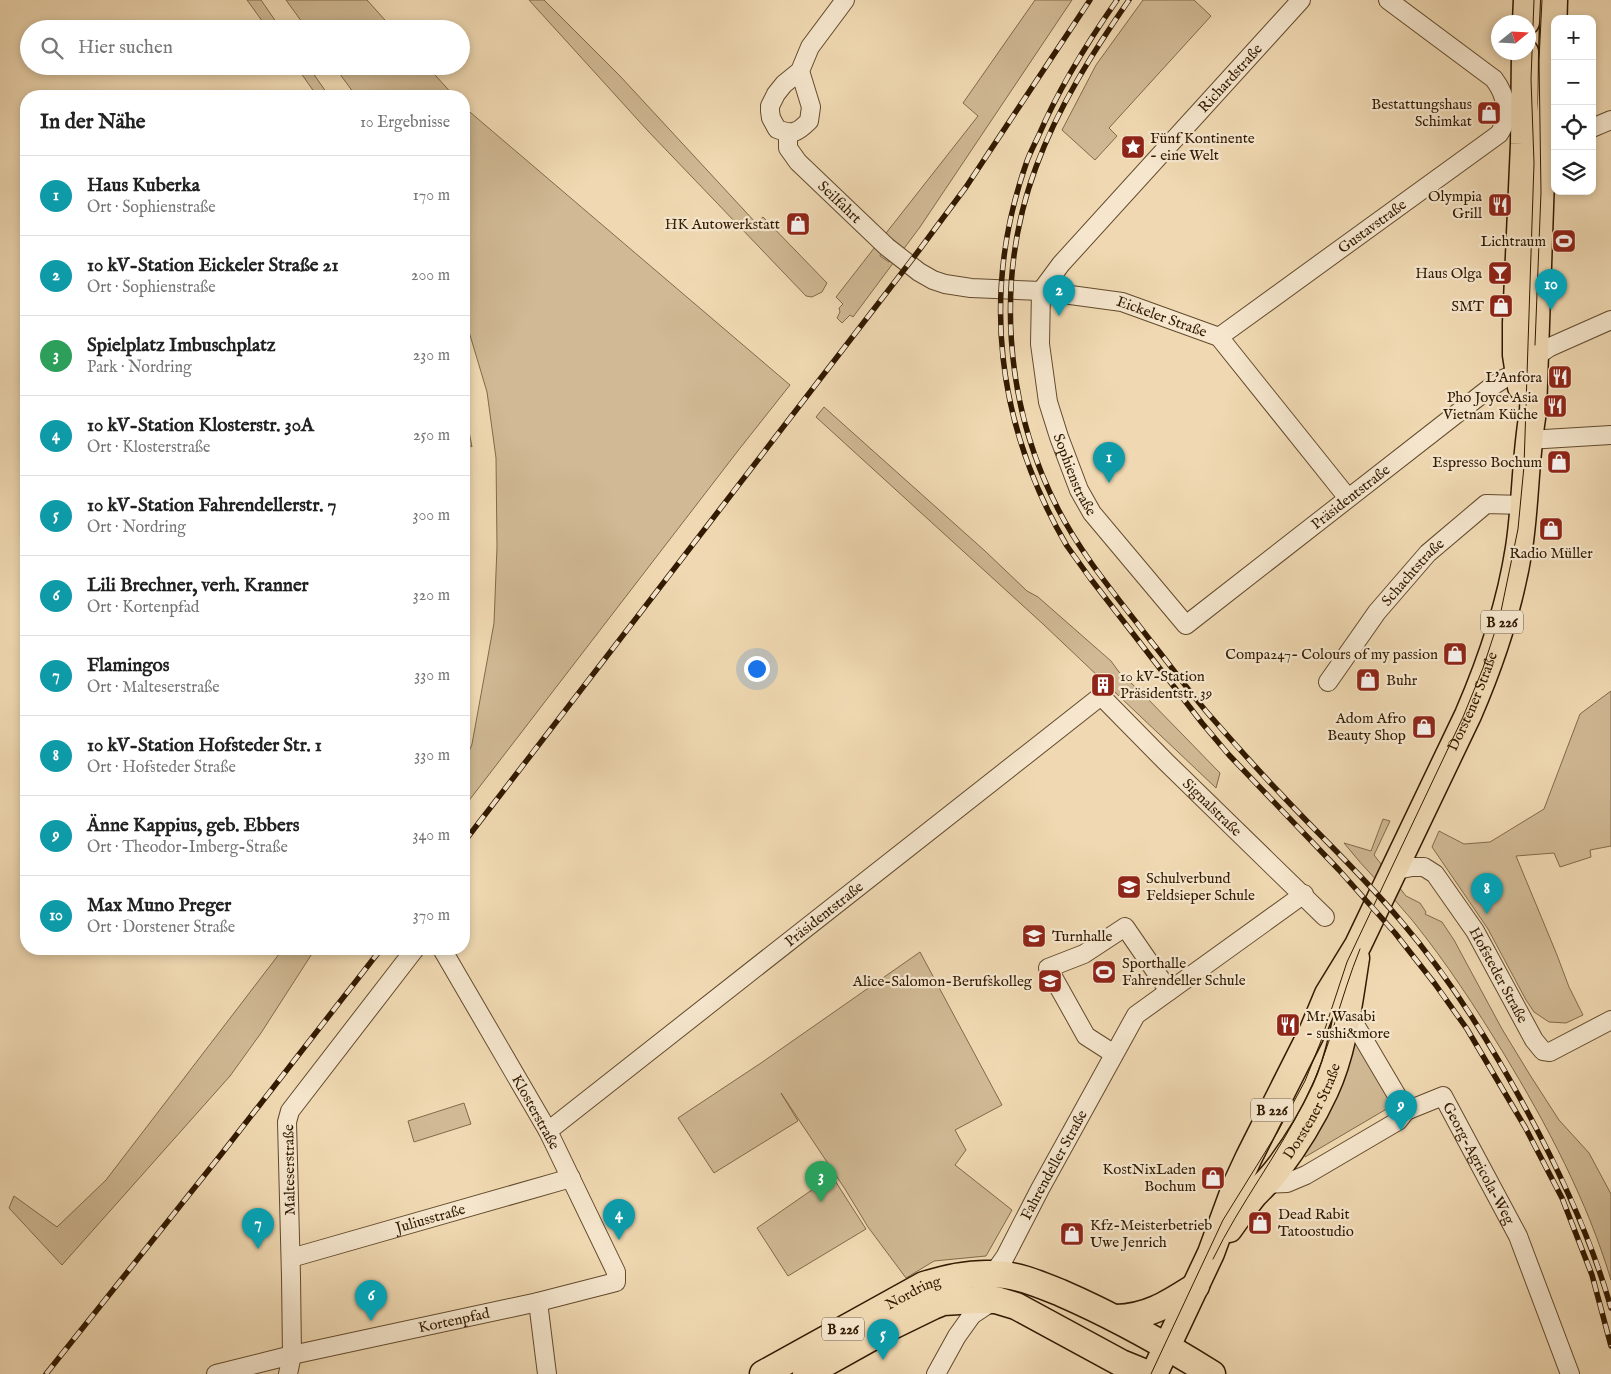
<!DOCTYPE html>
<html lang="de">
<meta charset="utf-8">
<style>
:root{--surface:#fff;--page:#f2f2f2;--text:#222;--muted:#767676;--line:#e0e0e0;--accent:#0f766e}
body{margin:0;font-family:"IM FELL English",serif;background:var(--page);color:var(--text)}
.controls{position:absolute;right:15px;top:15px;display:grid;overflow:hidden;border-radius:10px;box-shadow:0 2px 8px #0003}
.controls button{width:45px;height:45px;display:grid;place-items:center;padding:0;border:0;border-bottom:1px solid var(--line);background:var(--surface);color:var(--text);font:25px sans-serif}
.compass{position:absolute;left:1491px;top:15px;width:45px;height:45px;border-radius:50%;background:var(--surface);box-shadow:0 2px 8px #0003;rotate:72deg}
.you{position:absolute;left:756px;top:668px;width:18px;height:18px;margin:-12px;border:4px solid #fff;border-radius:50%;background:#1a73e8;box-shadow:0 0 0 8px #1a73e833}
.badge{display:grid;place-items:center;width:32px;height:32px;border-radius:50%;background:var(--accent);color:#fff;font-size:16px;font-weight:700}
.pin{position:absolute;translate:-50% -41px;filter:drop-shadow(0 1px 2px #0008)}
.pin::after{content:'';position:absolute;top:26px;width:18px;height:15px;background:inherit;clip-path:polygon(0 0,100% 0,50% 100%)}
.list{margin:0;padding:0;list-style:none}
h2{display:flex;justify-content:space-between;align-items:center;height:65px;margin:0;padding:0 20px;font-size:21px}
h2 small{font-size:16px;font-weight:400;color:var(--muted)}
.list li{display:grid;grid-template-columns:32px 1fr auto;gap:15px;align-items:center;box-sizing:border-box;height:80px;padding:0 20px;border-top:1px solid var(--line)}
.list b{display:block;font-size:19px;white-space:nowrap}
.list p{margin:0;font-size:16px;white-space:nowrap;color:var(--muted)}
.list em{font-size:16px;font-style:normal;color:var(--muted)}
.icon{flex:none;width:28px;height:28px;fill:none;stroke:currentColor;stroke-width:2;stroke-linecap:round;stroke-linejoin:round}
.map{position:relative;flex:none;width:1611px;height:1374px;overflow:hidden}
.search{position:absolute;background:var(--surface);box-shadow:0 2px 8px #0003;left:20px;top:20px;width:450px;height:55px;display:flex;align-items:center;gap:12px;box-sizing:border-box;padding:0 18px;border-radius:28px;color:var(--muted);font-size:19px}
.panel{position:absolute;background:var(--surface);box-shadow:0 2px 8px #0003;left:20px;top:90px;width:450px;height:865px;border-radius:20px}
.map>svg:first-child{display:block}
.green{fill:#d0b994;stroke:#816a4a}
.lines{fill:none;stroke-linecap:round;stroke-linejoin:round}
.street-casing{stroke:#624a2c;stroke-width:20}
.primary-casing{stroke:#321a00;stroke-width:29}
.street{stroke:#f5e6cd;stroke-width:18}
.primary{stroke:#f0d9b2;stroke-width:26}
.tram{stroke:#321a00;stroke-width:1}
.rail-casing{stroke:#321a00;stroke-width:5.5}
.rail{stroke:#f5e6cd;stroke-width:4;stroke-dasharray:11;stroke-linecap:butt}
.labels{text-anchor:middle;stroke-width:4.5;stroke-linejoin:round;paint-order:stroke}
.shield{fill:#f5e6cd;stroke:#6c573e;stroke-width:1}
.shield-label{font-size:14px;font-weight:bold;fill:#321a00}
.street-label{font-size:15px;fill:#321a00;stroke:#f5e6cd}
.poi-label{font-size:15px;fill:#321a00;stroke:#f5e6cd;text-anchor:end}
</style>
<div class="map">
<svg width="1611" height="1374" viewBox="0 0 1611 1374">
<rect width="100%" height="100%" fill="#f0d9b2"/>
<filter id="stains"><feTurbulence type="fractalNoise" baseFrequency=".004" numOctaves="4"/><feColorMatrix values="0 0 0 0 .2 0 0 0 0 .09 0 0 0 0 .02 0 0 0 .5 -.17"/></filter>
<radialGradient id="worn" r=".72"><stop offset=".6" stop-color="#630" stop-opacity="0"/><stop offset="1" stop-color="#630" stop-opacity=".3"/></radialGradient>
<path class="green" d="M247,0H261L281,29H268Z
M286,0H367L393,29H307Z
M529,0H544L620,76L756,223L763,217L827,283L822,292L812,297L806,296L648,131Z
M1035,0H1072L920,227L853,317L850,315L842,323L837,318L840,312L839,308L843,304L836,297L875,247L881,252L880,256L889,262L899,249L883,237L978,116L963,103Z
M1143,0H1194L1211,16L1109,128L1117,136L1095,160L1062,130L1096,65Z
M296,66H308L329,96H317Z
M334,66H427L454,96H356Z
M464,107L790,385L737,452L464,807V764L472,744L494,623L497,547L496,458L487,392L464,315Z
M464,405L472,447L464,442Z
M824,407L985,551L1027,591L1038,597L1111,661L1119,672L1144,695L1220,773L1216,788L1043,624L816,417Z
M1611,691V846L1590,850L1591,857L1560,867L1554,853L1516,856L1557,955L1569,987L1583,1015L1566,1023L1549,1022L1534,1012L1526,1000L1488,929L1432,847L1439,831L1464,844L1490,842L1544,809L1580,714Z
M1383,819L1390,821L1374,855L1406,896L1420,903L1426,912L1425,914L1442,922L1454,940L1502,1029L1530,1075L1559,1120L1589,1153L1611,1194V1280C1587,1200 1547,1125 1504,1054C1476,1008 1446,962 1412,920C1390,893 1365,870 1344,843L1371,851Z
M283,949H315L261,1033L230,1076L62,1265L9,1208L14,1196L57,1227L106,1180Z
M920,952L1002,1105L955,1130L966,1150L955,1165L1012,1210L986,1256L934,1261L906,1278L868,1227L845,1189L781,1093L798,1121L714,1173L678,1118L761,1063Z
M1354,1034L1395,1104L1305,1157L1304,1147Z
M464,1103L471,1124L414,1142L408,1121Z
M832,1176L866,1229L788,1276L757,1228Z"/>
<g class="lines">
<defs>
<g id="street">
<path d="M800,71L811,107L809,121C797,133 793,135 777,129L771,118L770,111V106L776,94L784,84L800,71L810,47L845,0"/>
<path d="M1592,128L1611,120"/>
<path id="s1" d="M788,133V148L798,162L887,247L919,272L933,280L945,284L971,288L1041,291L1122,302L1219,337L1348,498"/>
<path id="s2" d="M1041,291L1040,344L1048,402L1059,437L1079,490L1092,513L1186,625L1491,387L1505,378L1520,373"/>
<path id="s3" d="M1041,291L1061,264L1301,0"/>
<path id="s4" d="M1219,337L1499,134C1511,116 1506,95 1494,79L1388,0"/>
<path d="M1535,357L1550,347L1611,320"/>
<path d="M1528,440L1611,435"/>
<path id="s5" d="M1328,682L1377,612L1428,553L1486,504L1524,505"/>
<path id="s6" d="M1392,871L1412,867H1424L1435,874L1475,931L1534,1040L1543,1051L1550,1052L1611,1020"/>
<path d="M1347,1011L1406,1111"/>
<path d="M1114,1054L1086,1036L1048,968L1084,954L1125,927L1169,991"/>
<path id="s7" d="M1406,1111L1443,1096L1518,1236L1570,1374"/>
<path id="s8" d="M548,1131L1101,696L1166,762L1325,917"/>
<path d="M1265,1184L1287,1183L1306,1175L1398,1121L1406,1111"/>
<path id="s9" d="M291,1258L571,1178"/>
<path id="s10" d="M993,1274L1005,1257L1040,1189L1136,1015L1304,894"/>
<path d="M538,1302L547,1374"/>
<path id="s11" d="M216,1374L292,1355L538,1302L616,1282V1272L548,1131L442,949"/>
<path d="M288,1374L292,1355L291,1277L287,1122L290,1111L415,949"/>
<path d="M936,1374L957,1336L972,1315L993,1301"/>
</g>
<g id="primary">
<path d="M1526,22L1527,0"/>
<path d="M1521,387L1516,355V323L1524,144L1525,52"/>
<path id="s12" d="M1229,1229C1237,1218 1245,1206 1254,1195C1262,1187 1270,1179 1277,1170C1296,1145 1312,1119 1325,1091C1344,1050 1349,1002 1356,958"/>
<path d="M1116,1318C1149,1317 1169,1303 1196,1286"/>
<path id="s13" d="M763,1374L924,1285C946,1278 968,1273 991,1274C1016,1274 1039,1284 1061,1293C1114,1316 1164,1344 1212,1374"/>
<path d="M806,1374L892,1326L933,1306L943,1302L976,1300H996L1016,1306L1121,1363L1148,1374"/>
<path id="s14" d="M1154,1374L1211,1253L1236,1185L1249,1157L1313,1030L1328,994L1358,945L1468,715C1491,662 1510,606 1519,548C1526,503 1525,457 1533,412L1541,178L1547,144L1551,102L1554,0"/>
</g>
</defs>
<use href="#street" class="street-casing"/>
<use href="#primary" class="primary-casing"/>
<use href="#street" class="street"/>
<use href="#primary" class="primary"/>
<path class="tram" d="M1535,345L1541,192L1539,60L1542,0
M1213,1259C1240,1203 1279,1154 1306,1098C1330,1050 1340,998 1360,949
M1151,1374L1223,1220L1277,1133L1305,1081L1321,1041L1347,962L1463,717L1483,668L1500,616L1518,529L1524,466L1534,163L1531,79L1534,0"/>
<defs>
<path id="rail" d="M1117,0C1087,43 1059,88 1038,137C1034,145 1030,153 1027,161C980,294 997,426 1067,546L1090,578L1202,723L1229,755L1339,870L1395,933L1435,984L1467,1029L1525,1127L1562,1198L1592,1275L1611,1346
M1129,0C1093,52 1058,107 1036,167C995,277 1004,404 1058,509C1082,556 1118,598 1150,640C1171,666 1190,693 1212,718C1234,743 1256,768 1279,792C1319,835 1362,875 1400,920C1450,978 1491,1044 1527,1111C1561,1174 1591,1238 1611,1308
M464,842L917,253L966,187L1090,0
M46,1374L223,1152L381,949"/>
</defs>
<use href="#rail" class="rail-casing"/>
<use href="#rail" class="rail"/>
</g>
<defs>
<symbol id="shop-square" viewBox="-11 -11 22 22"><rect x="-9" y="-9" width="18" height="18" rx="4" fill="#8f2418" stroke="#f5e6cd"/><path d="M-5-2.5h2.3a2.7 3.5 0 0 1 5.4 0H5L5.5 6h-11ZM-1.5-2.5h3a1.5 2.3 0 0 0-3 0Z" fill="#fff"/></symbol>
<symbol id="sight-square" viewBox="-11 -11 22 22"><rect x="-9" y="-9" width="18" height="18" rx="4" fill="#8f2418" stroke="#f5e6cd"/><path d="M0-6L1.8-2.2L6-1.7L2.9 1.2L3.7 5.4L0 3.3L-3.7 5.4L-2.9 1.2L-6-1.7L-1.8-2.2Z" fill="#fff"/></symbol>
<symbol id="restaurant-square" viewBox="-11 -11 22 22"><rect x="-9" y="-9" width="18" height="18" rx="4" fill="#8f2418" stroke="#f5e6cd"/><path d="M-5-6h1v4h1v-4h1v4h1v-4h1v5L-1.5 .5V6h-2V.5L-5-1ZM5-6V6H3V1.5H1.5Q1.5-4 5-6Z" fill="#fff"/></symbol>
<symbol id="stadium-square" viewBox="-11 -11 22 22"><rect x="-9" y="-9" width="18" height="18" rx="4" fill="#8f2418" stroke="#f5e6cd"/><path d="M0-5a6.5 5 0 1 0 0 10a6.5 5 0 1 0 0-10ZM-3.5-1.8h7v3.6h-7Z" fill="#fff"/></symbol>
<symbol id="bar-square" viewBox="-11 -11 22 22"><rect x="-9" y="-9" width="18" height="18" rx="4" fill="#8f2418" stroke="#f5e6cd"/><path d="M-6-5H6L.8 .8V4.5H3.5V6h-7V4.5H-.8V.8Z" fill="#fff"/></symbol>
<symbol id="building-square" viewBox="-11 -11 22 22"><rect x="-9" y="-9" width="18" height="18" rx="4" fill="#8f2418" stroke="#f5e6cd"/><path d="M-4-6H4V6H1V3H-1V6H-4ZM-2.5-4.3h1.7v1.8h-1.7ZM.8-4.3h1.7v1.8H.8ZM-2.5-1h1.7V.8h-1.7ZM.8-1h1.7V.8H.8Z" fill="#fff"/></symbol>
<symbol id="school-square" viewBox="-11 -11 22 22"><rect x="-9" y="-9" width="18" height="18" rx="4" fill="#8f2418" stroke="#f5e6cd"/><path d="M0-5L7-2L0 1L-7-2ZM-4 1L0 2.5L4 1V4Q0 6-4 4Z" fill="#fff"/></symbol>
</defs>
<g fill-rule="evenodd">
<use href="#shop-square" x="1475" y="99" width="28" height="28"/>
<use href="#sight-square" x="1119" y="133" width="28" height="28"/>
<use href="#restaurant-square" x="1486" y="191" width="28" height="28"/>
<use href="#shop-square" x="784" y="210" width="28" height="28"/>
<use href="#stadium-square" x="1550" y="227" width="28" height="28"/>
<use href="#bar-square" x="1486" y="259" width="28" height="28"/>
<use href="#shop-square" x="1487" y="292" width="28" height="28"/>
<use href="#restaurant-square" x="1546" y="363" width="28" height="28"/>
<use href="#restaurant-square" x="1541" y="392" width="28" height="28"/>
<use href="#shop-square" x="1545" y="448" width="28" height="28"/>
<use href="#shop-square" x="1537" y="515" width="28" height="28"/>
<use href="#shop-square" x="1441" y="640" width="28" height="28"/>
<use href="#shop-square" x="1354" y="666" width="28" height="28"/>
<use href="#building-square" x="1089" y="671" width="28" height="28"/>
<use href="#shop-square" x="1410" y="713" width="28" height="28"/>
<use href="#school-square" x="1115" y="873" width="28" height="28"/>
<use href="#school-square" x="1020" y="922" width="28" height="28"/>
<use href="#stadium-square" x="1090" y="958" width="28" height="28"/>
<use href="#school-square" x="1036" y="967" width="28" height="28"/>
<use href="#restaurant-square" x="1274" y="1011" width="28" height="28"/>
<use href="#shop-square" x="1199" y="1164" width="28" height="28"/>
<use href="#shop-square" x="1246" y="1209" width="28" height="28"/>
<use href="#shop-square" x="1058" y="1220" width="28" height="28"/>
</g>
<g class="labels">
<g class="shield">
<rect x="1481" y="610.5" width="42" height="23" rx="4"/>
<rect x="1251" y="1098.5" width="42" height="23" rx="4"/>
<rect x="822" y="1317.5" width="42" height="23" rx="4"/>
</g>
<g class="shield-label">
<text x="1502" y="627">B 226</text>
<text x="1272" y="1115">B 226</text>
<text x="843" y="1334">B 226</text>
</g>
<g class="street-label">
<text dy="5" stroke="none"><textPath href="#s3" startOffset="285">Richardstraße</textPath></text>
<text dy="5" stroke="none"><textPath href="#s1" startOffset="90">Seilfahrt</textPath></text>
<text dy="5" stroke="none"><textPath href="#s4" startOffset="189">Gustavstraße</textPath></text>
<text dy="5" stroke="none"><textPath href="#s1" startOffset="445">Eickeler Straße</textPath></text>
<text dy="5" stroke="none"><textPath href="#s2" startOffset="189">Sophienstraße</textPath></text>
<text dy="5" stroke="none"><textPath href="#s2" startOffset="586">Präsidentstraße</textPath></text>
<text dy="5" stroke="none"><textPath href="#s5" startOffset="139">Schachtstraße</textPath></text>
<text dy="5" stroke="none"><textPath href="#s14" startOffset="745">Dorstener Straße</textPath></text>
<text dy="5" stroke="none"><textPath href="#s8" startOffset="861">Signalstraße</textPath></text>
<text dy="5" stroke="none"><textPath href="#s8" startOffset="351">Präsidentstraße</textPath></text>
<text dy="5" stroke="none"><textPath href="#s6" startOffset="165">Hofsteder Straße</textPath></text>
<text dy="5" stroke="none"><textPath href="#s12" startOffset="145">Dorstener Straße</textPath></text>
<text transform="translate(536 1112) rotate(61)" y="5">Klosterstraße</text>
<text dy="5" stroke="none"><textPath href="#s7" startOffset="116">Georg-Agricola-Weg</textPath></text>
<text dy="5" stroke="none"><textPath href="#s10" startOffset="125">Fahrendeller Straße</textPath></text>
<text transform="translate(289 1170) rotate(-91)" y="5">Malteserstraße</text>
<text dy="5" stroke="none"><textPath href="#s9" startOffset="145">Juliusstraße</textPath></text>
<text dy="5" stroke="none"><textPath href="#s13" startOffset="171">Nordring</textPath></text>
<text dy="5" stroke="none"><textPath href="#s11" startOffset="244">Kortenpfad</textPath></text>
</g>
<g class="poi-label">
<text x="1472" y="109">Bestattungshaus<tspan x="1472" dy="17">Schimkat</tspan></text>
<text x="1150" y="143" text-anchor="start">Fünf Kontinente<tspan x="1150" dy="17">- eine Welt</tspan></text>
<text x="1482" y="201">Olympia<tspan x="1482" dy="17">Grill</tspan></text>
<text x="780" y="229">HK Autowerkstatt</text>
<text x="1546" y="246">Lichtraum</text>
<text x="1482" y="278">Haus Olga</text>
<text x="1484" y="311">SMT</text>
<text x="1542" y="382">L'Anfora</text>
<text x="1538" y="402">Pho Joyce Asia<tspan x="1538" dy="17">Vietnam Küche</tspan></text>
<text x="1542" y="467">Espresso Bochum</text>
<text x="1551" y="558" text-anchor="middle">Radio Müller</text>
<text x="1438" y="659">Compa247- Colours of my passion</text>
<text x="1120" y="681" text-anchor="start">10 kV-Station<tspan x="1120" dy="17">Präsidentstr. 39</tspan></text>
<text x="1386" y="685" text-anchor="start">Buhr</text>
<text x="1406" y="723">Adom Afro<tspan x="1406" dy="17">Beauty Shop</tspan></text>
<text x="1146" y="883" text-anchor="start">Schulverbund<tspan x="1146" dy="17">Feldsieper Schule</tspan></text>
<text x="1052" y="941" text-anchor="start">Turnhalle</text>
<text x="1122" y="968" text-anchor="start">Sporthalle<tspan x="1122" dy="17">Fahrendeller Schule</tspan></text>
<text x="1032" y="986">Alice-Salomon-Berufskolleg</text>
<text x="1306" y="1021" text-anchor="start">Mr. Wasabi<tspan x="1306" dy="17">- sushi&amp;more</tspan></text>
<text x="1196" y="1174">KostNixLaden<tspan x="1196" dy="17">Bochum</tspan></text>
<text x="1278" y="1219" text-anchor="start">Dead Rabit<tspan x="1278" dy="17">Tatoostudio</tspan></text>
<text x="1090" y="1230" text-anchor="start">Kfz-Meisterbetrieb<tspan x="1090" dy="17">Uwe Jenrich</tspan></text>
</g>
</g>
<rect width="100%" height="100%" filter="url(#stains)"/>
<rect width="100%" height="100%" fill="url(#worn)"/>
</svg>
<div class="controls">
<button>+</button>
<button>−</button>
<button><svg class="icon" aria-label="locate" viewBox="0 0 24 24"><circle cx="12" cy="12" r="6"/><path d="M12 2v4M12 18v4M2 12h4M18 12h4"/></svg></button>
<button><svg class="icon" aria-label="layers" viewBox="0 0 24 24"><path d="M12 4l9 5-9 5-9-5zM3 14l9 5 9-5"/></svg></button>
</div>
<svg class="compass" viewBox="-18 -18 36 36"><path d="M0-13l5 13h-10z" fill="#e53935"/><path d="M0 13l5-13h-10z" fill="#767676"/></svg>
<div class="you"></div>
<div class="pin badge" style="left:1109px;top:483px;background:#0f9aa8">1</div>
<div class="pin badge" style="left:1059px;top:316px;background:#0f9aa8">2</div>
<div class="pin badge" style="left:821px;top:1202px;background:#2e9e5b">3</div>
<div class="pin badge" style="left:619px;top:1240px;background:#0f9aa8">4</div>
<div class="pin badge" style="left:883px;top:1360px;background:#0f9aa8">5</div>
<div class="pin badge" style="left:371px;top:1321px;background:#0f9aa8">6</div>
<div class="pin badge" style="left:258px;top:1249px;background:#0f9aa8">7</div>
<div class="pin badge" style="left:1487px;top:914px;background:#0f9aa8">8</div>
<div class="pin badge" style="left:1401px;top:1131px;background:#0f9aa8">9</div>
<div class="pin badge" style="left:1551px;top:310px;background:#0f9aa8">10</div>
<div class="search"><svg class="icon" aria-label="search" viewBox="0 0 24 24"><circle cx="10" cy="10" r="6"/><path d="M15 15l6 6"/></svg>Hier suchen</div>
<section class="panel">
<h2>In der Nähe<small>10 Ergebnisse</small></h2>
<ul class="list">
<li><span class="badge" style="background:#0f9aa8">1</span><div><b>Haus Kuberka</b><p>Ort · Sophienstraße</p></div><em>170 m</em></li>
<li><span class="badge" style="background:#0f9aa8">2</span><div><b>10 kV-Station Eickeler Straße 21</b><p>Ort · Sophienstraße</p></div><em>200 m</em></li>
<li><span class="badge" style="background:#2e9e5b">3</span><div><b>Spielplatz Imbuschplatz</b><p>Park · Nordring</p></div><em>230 m</em></li>
<li><span class="badge" style="background:#0f9aa8">4</span><div><b>10 kV-Station Klosterstr. 30A</b><p>Ort · Klosterstraße</p></div><em>250 m</em></li>
<li><span class="badge" style="background:#0f9aa8">5</span><div><b>10 kV-Station Fahrendellerstr. 7</b><p>Ort · Nordring</p></div><em>300 m</em></li>
<li><span class="badge" style="background:#0f9aa8">6</span><div><b>Lili Brechner, verh. Kranner</b><p>Ort · Kortenpfad</p></div><em>320 m</em></li>
<li><span class="badge" style="background:#0f9aa8">7</span><div><b>Flamingos</b><p>Ort · Malteserstraße</p></div><em>330 m</em></li>
<li><span class="badge" style="background:#0f9aa8">8</span><div><b>10 kV-Station Hofsteder Str. 1</b><p>Ort · Hofsteder Straße</p></div><em>330 m</em></li>
<li><span class="badge" style="background:#0f9aa8">9</span><div><b>Änne Kappius, geb. Ebbers</b><p>Ort · Theodor-Imberg-Straße</p></div><em>340 m</em></li>
<li><span class="badge" style="background:#0f9aa8">10</span><div><b>Max Muno Preger</b><p>Ort · Dorstener Straße</p></div><em>370 m</em></li>
</ul>
</section>
</div>
